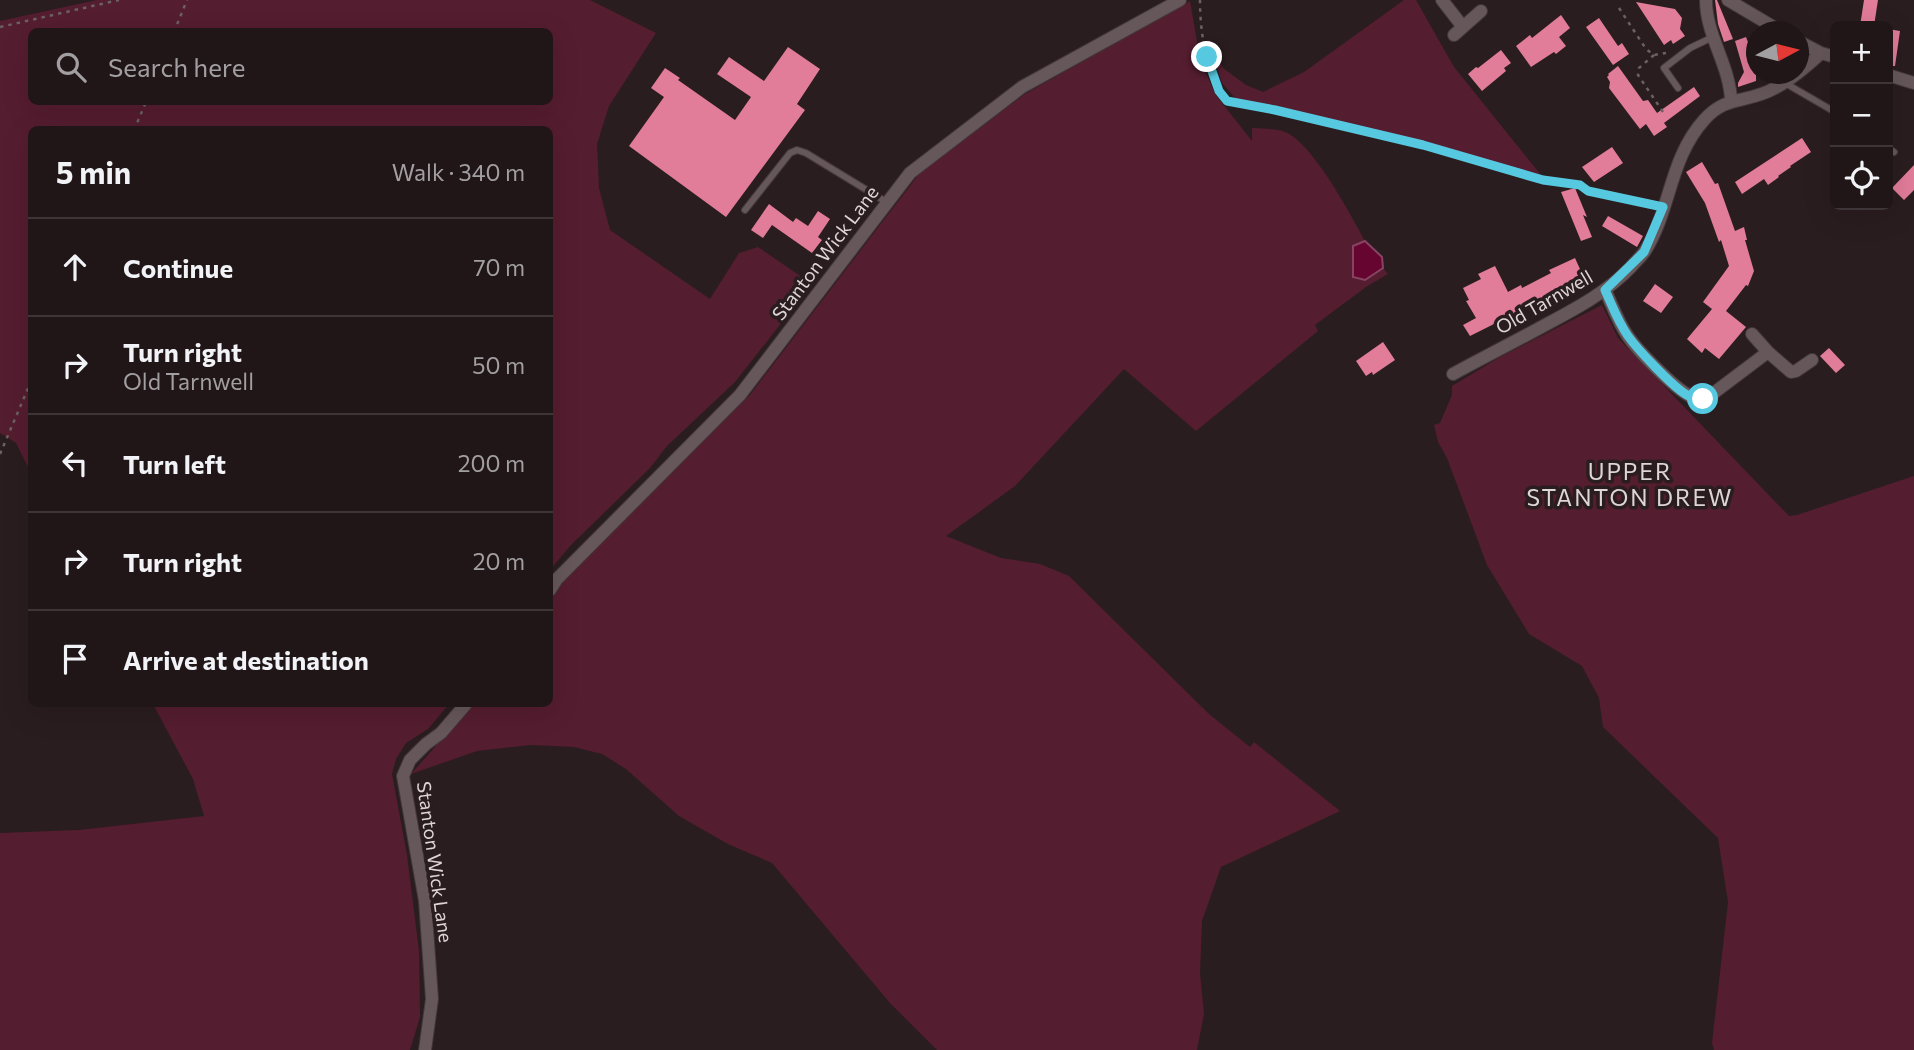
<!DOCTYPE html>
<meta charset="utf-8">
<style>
:root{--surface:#201618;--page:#2d2325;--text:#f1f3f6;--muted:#a29fa2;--line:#3d3537}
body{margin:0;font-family:Commissioner,sans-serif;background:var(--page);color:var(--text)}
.controls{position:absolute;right:21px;top:21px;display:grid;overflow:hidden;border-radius:10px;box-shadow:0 7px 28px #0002}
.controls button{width:63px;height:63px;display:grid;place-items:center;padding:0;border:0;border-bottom:2px solid var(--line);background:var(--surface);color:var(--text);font:35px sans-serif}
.compass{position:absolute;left:1746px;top:21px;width:63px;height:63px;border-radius:50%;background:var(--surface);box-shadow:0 7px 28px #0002;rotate:83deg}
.stop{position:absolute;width:21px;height:21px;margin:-16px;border:5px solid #56c9e0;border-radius:50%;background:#fff}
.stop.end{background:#56c9e0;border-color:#fff;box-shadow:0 2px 7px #0008}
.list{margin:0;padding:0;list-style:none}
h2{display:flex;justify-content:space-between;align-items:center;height:91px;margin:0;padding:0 28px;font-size:30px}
h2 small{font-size:23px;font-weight:400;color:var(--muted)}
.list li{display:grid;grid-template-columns:46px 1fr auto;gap:21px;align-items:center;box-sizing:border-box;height:98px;padding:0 28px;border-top:2px solid var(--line)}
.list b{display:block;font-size:26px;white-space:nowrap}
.list p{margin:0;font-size:23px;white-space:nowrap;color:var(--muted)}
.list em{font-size:23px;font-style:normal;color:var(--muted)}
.icon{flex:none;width:38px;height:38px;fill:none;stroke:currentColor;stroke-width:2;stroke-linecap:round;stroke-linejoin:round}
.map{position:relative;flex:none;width:1914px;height:1050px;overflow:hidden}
.search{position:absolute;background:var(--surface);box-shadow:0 7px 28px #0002;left:28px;top:28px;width:525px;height:77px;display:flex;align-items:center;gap:18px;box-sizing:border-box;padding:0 24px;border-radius:10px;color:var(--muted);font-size:26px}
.panel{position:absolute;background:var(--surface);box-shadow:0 7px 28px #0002;left:28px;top:126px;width:525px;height:581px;border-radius:10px}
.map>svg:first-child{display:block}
.green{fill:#551d30;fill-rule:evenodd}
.water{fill:#650530;stroke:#894362;stroke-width:2}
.building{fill:#e17c99}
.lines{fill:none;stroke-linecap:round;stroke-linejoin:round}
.lane-casing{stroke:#43383b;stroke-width:8}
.street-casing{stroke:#43383b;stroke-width:14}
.path{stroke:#6b6062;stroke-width:2.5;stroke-dasharray:3.5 5;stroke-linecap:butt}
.lane{stroke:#66575a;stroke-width:6}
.street{stroke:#66575a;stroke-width:12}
.route{stroke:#56c9e0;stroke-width:9}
.labels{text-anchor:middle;stroke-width:7;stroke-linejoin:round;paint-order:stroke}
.street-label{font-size:19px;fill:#ded5d6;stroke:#2a1d20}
.quarter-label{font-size:23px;letter-spacing:2px;fill:#ded5d6;stroke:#2a1d20}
</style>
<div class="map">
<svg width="1914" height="1050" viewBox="0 0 1914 1050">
<rect width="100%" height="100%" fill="#2a1d20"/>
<path class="green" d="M97,0H590L656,33L609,106L597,144L599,188L610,230L710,299L739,253L758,247L812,284L735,382L667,446L650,468L571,545L550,570V130H32L31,473L16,443L0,433V21ZM32,32H550V102H32Z
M1404,0H1416L1454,67L1541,175L1241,105L1222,83L1207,37L1223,68L1246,85L1263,92L1304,72Z
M1190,1L1200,59L1215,94L1252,141V128C1262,129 1275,128 1285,132C1312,142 1351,215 1365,241L1353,246L1365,280L1383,268L1388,274L1366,287L1315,325L1318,331L1196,431L1124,369L1015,486L946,536L1001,558L1040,564L1069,576L1209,714L1250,747L1254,742L1340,811L1221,867L1202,921L1200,973L1204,1014L1197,1050H937L890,1003L772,863L728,844L679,816L626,769L602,754L574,747L531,745L477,751L411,774L473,704H550V601L566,576L749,396L919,174L1025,94Z
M1602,305L1618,338L1789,516L1797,515L1914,476V1050H1714L1712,1043L1728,902L1718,838L1603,727L1599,698L1582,666L1529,634L1487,565L1447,458L1438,442L1434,425L1440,423L1452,395V386L1500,357Z
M153,704H449L428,729L406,743L396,759L392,774L407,855L419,951L420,1017L410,1050H0V833L79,830L204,816L193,779Z"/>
<path class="water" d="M1365,241L1382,257L1383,268L1365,280L1353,277V246Z"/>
<path class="building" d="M1715,0H1717L1733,39L1724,42L1718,24Z
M1864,0H1878L1874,26H1860Z
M1636,2L1675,9L1682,18L1680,29L1685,36L1673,44L1671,40L1664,45Z
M1561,15L1570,28L1559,37L1566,46L1556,54L1554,52L1531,67L1516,46L1530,35L1532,38Z
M1599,18L1618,46L1622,43L1629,54L1613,65L1586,27Z
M1888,29L1900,31L1895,66H1888Z
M1746,37L1751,50L1756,48V81L1738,87V83L1744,72L1735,41Z
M788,47L820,69L797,104L805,110L726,217L629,146L664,97L651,88L665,68L680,78L678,80L735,120L751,97L717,74L729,57L764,81Z
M1501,50L1511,63L1504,68L1506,71L1482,91L1468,74L1476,67L1478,68Z
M1618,66L1643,101L1648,100L1657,113L1694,87L1700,96L1664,123L1667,127L1654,136L1646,124L1640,129L1609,88L1610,82L1607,77L1609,75L1608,74Z
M1802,138L1811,152L1790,166L1791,167L1778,176L1779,177L1768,185L1764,179L1742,194L1735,182Z
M1612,147L1623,163L1594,182L1582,167Z
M1702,162L1715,184L1718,183L1735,231L1744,227L1747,240H1745L1754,271L1748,286L1746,285L1726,311L1746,327L1719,359L1705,348L1702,353L1687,339L1712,309L1703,302L1729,266L1721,240L1719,242L1705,203L1686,172Z
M1914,165V190L1904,200L1892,188Z
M1575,188L1587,217L1583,215L1592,237L1581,241L1561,192Z
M769,204L793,222L796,218L808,226L818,211L830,219L818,237L822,240L812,253L772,225L763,238L751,230Z
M1608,216L1643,236L1637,247L1602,226Z
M1575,258L1584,278L1543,297L1544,299L1470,336L1463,325L1476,318L1466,301L1469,300L1463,288L1481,279L1478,274L1495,266L1508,292L1521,285L1522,288L1551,273L1549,270Z
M1655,284L1673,297L1661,313L1643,301Z
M1383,342L1395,360L1373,375L1372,372L1366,376L1356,361Z
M1829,348L1845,365L1836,373L1820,356Z"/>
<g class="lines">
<defs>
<path id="lane" d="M1785,83L1835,112
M1678,88L1664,68L1690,48L1713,37
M1888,148L1894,152
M1608,195L1663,207
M745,210L790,153L797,150L806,153L888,203"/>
<path id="street" d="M1442,0L1463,27
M1706,0C1706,36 1730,65 1731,101
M1728,0L1782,32
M1454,35L1481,11
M1798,41L1821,53L1835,57
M1888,75L1914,83
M1605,290C1612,305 1618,322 1627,335C1637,350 1679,394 1695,398C1701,400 1705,398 1711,395L1768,352
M1752,334L1768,352L1791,372L1796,371L1812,360
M1453,374C1484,357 1516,341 1547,324C1577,308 1607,292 1631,267C1635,262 1641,257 1645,251C1671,210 1669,159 1704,120C1727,94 1747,104 1775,88C1792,79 1807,66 1821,53
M550,590L557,579L740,395L910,173L1022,87L1180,0
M425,1050L432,999L425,901L403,776L410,760L426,744L441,733L466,704"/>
</defs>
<use href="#lane" class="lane-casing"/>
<use href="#street" class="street-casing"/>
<path class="path" d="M1200,0C1200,33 1206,74 1227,101L1275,110L1423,145L1543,180L1580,185L1588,191L1599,193
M1619,8L1646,49L1654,55L1666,53
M0,27L119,0
M174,32L187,0
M1654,55L1639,68L1638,75L1663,112
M134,130L146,102
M0,454L32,379"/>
<use href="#lane" class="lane"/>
<use href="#street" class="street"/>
</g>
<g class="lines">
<path class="route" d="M1207,57L1219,91L1227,101L1275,110L1423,145L1543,180L1580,185L1588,191L1663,207L1644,252L1605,290C1612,305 1618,322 1628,336C1638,350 1673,387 1687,395C1692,398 1697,399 1703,399"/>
</g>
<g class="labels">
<g class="street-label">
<text transform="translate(825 253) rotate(-53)" y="7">Stanton Wick Lane</text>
<text transform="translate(1544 302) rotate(-30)" y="7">Old Tarnwell</text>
<text transform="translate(435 862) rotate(82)" y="7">Stanton Wick Lane</text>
</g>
<g class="quarter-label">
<text x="1630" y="480">UPPER<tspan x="1630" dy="26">STANTON DREW</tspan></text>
</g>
</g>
</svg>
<div class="controls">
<button>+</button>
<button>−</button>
<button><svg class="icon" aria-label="locate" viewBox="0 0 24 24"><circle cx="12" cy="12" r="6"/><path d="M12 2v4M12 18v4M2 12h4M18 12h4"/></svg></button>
</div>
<svg class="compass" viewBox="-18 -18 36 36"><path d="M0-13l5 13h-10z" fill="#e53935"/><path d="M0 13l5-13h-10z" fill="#a29fa2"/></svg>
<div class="stop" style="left:1703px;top:399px"></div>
<div class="stop end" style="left:1207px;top:57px"></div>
<div class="search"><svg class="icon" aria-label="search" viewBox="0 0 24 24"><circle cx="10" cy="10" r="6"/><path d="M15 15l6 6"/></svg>Search here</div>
<section class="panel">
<h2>5 min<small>Walk · 340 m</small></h2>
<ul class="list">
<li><svg class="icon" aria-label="ahead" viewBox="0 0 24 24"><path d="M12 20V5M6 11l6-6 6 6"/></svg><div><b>Continue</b></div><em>70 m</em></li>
<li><svg class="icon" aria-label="right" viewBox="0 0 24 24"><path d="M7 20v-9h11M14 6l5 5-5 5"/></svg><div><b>Turn right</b><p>Old Tarnwell</p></div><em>50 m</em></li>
<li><svg class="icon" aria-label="left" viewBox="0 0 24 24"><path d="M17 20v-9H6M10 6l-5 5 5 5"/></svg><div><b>Turn left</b></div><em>200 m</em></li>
<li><svg class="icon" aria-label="right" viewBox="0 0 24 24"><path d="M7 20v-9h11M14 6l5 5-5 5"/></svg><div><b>Turn right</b></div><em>20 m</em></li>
<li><svg class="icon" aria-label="arrive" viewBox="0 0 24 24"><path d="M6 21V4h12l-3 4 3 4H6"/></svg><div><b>Arrive at destination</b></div></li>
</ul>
</section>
</div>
